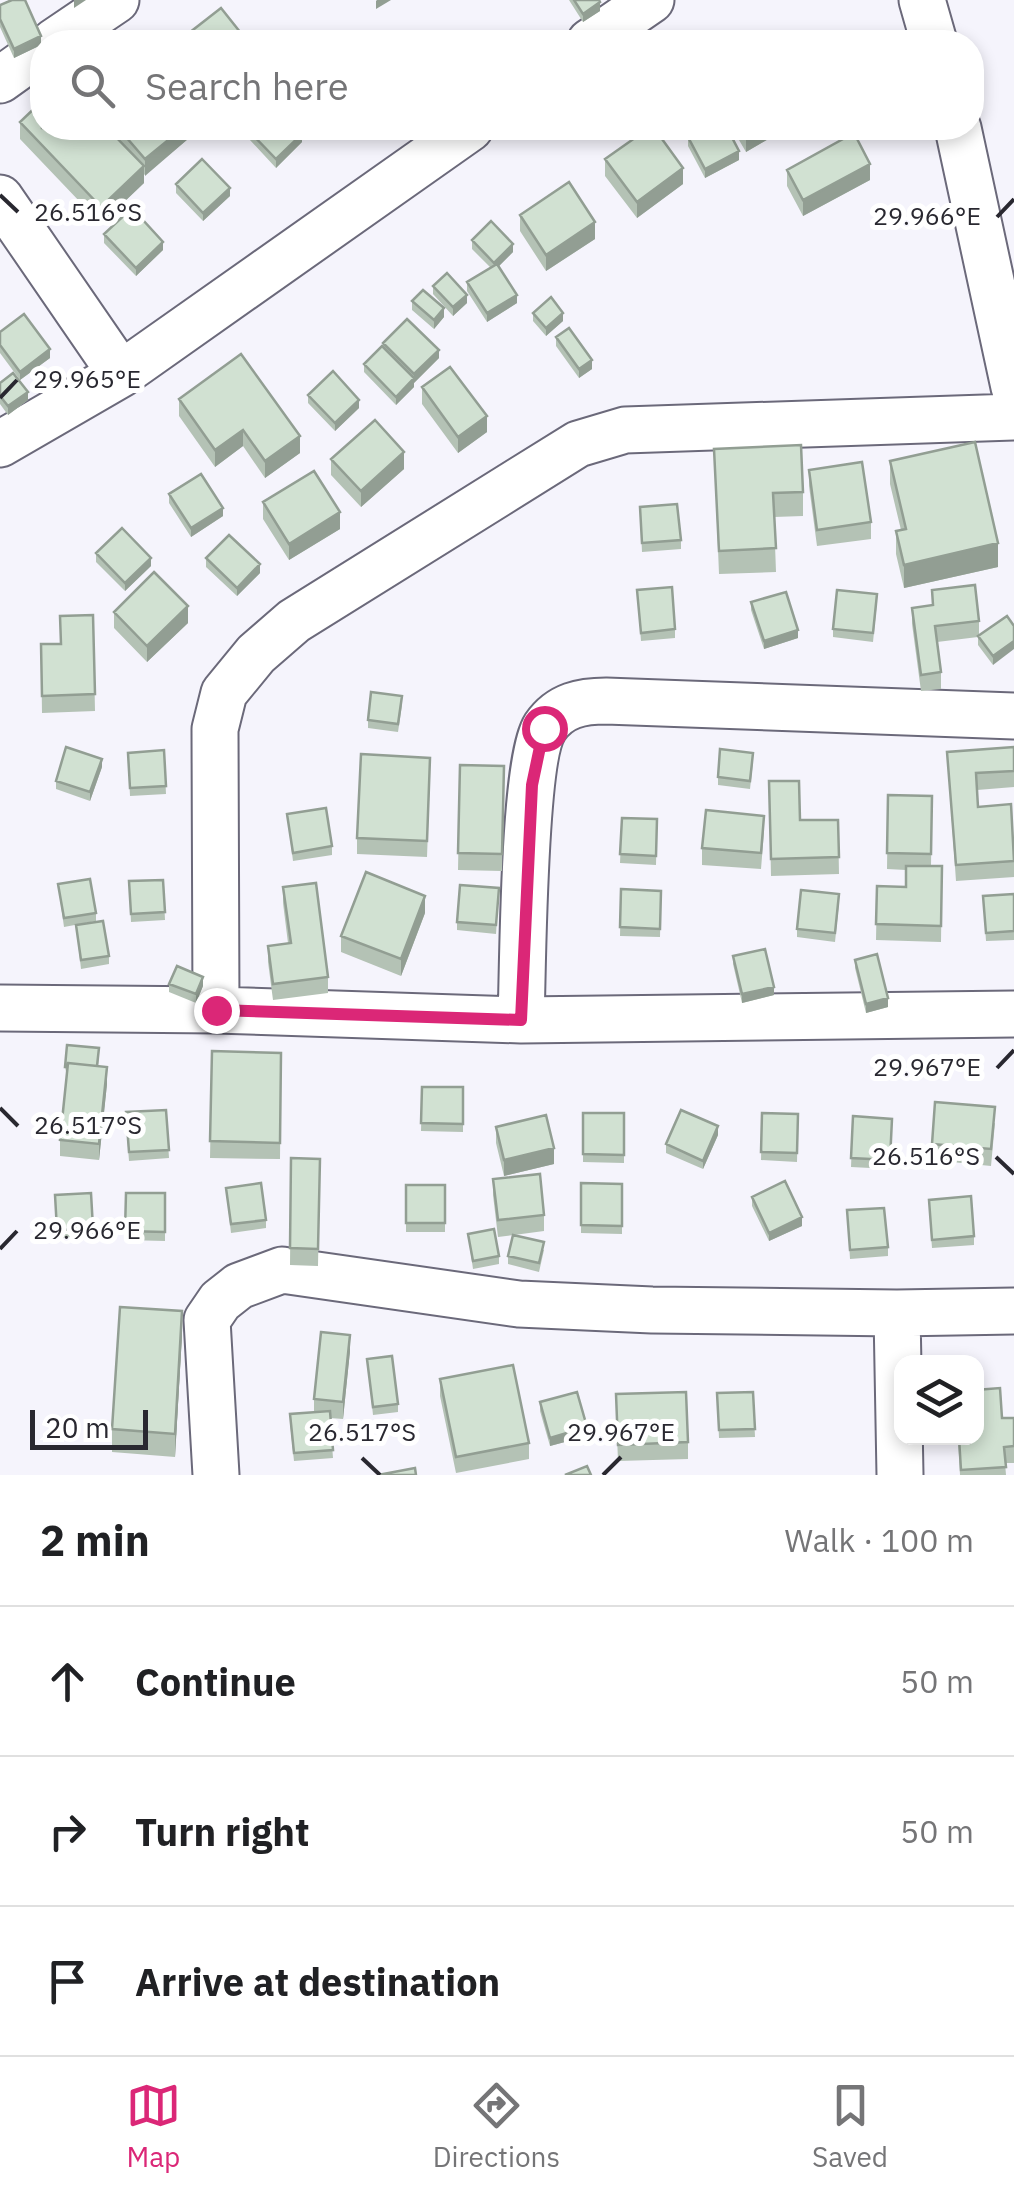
<!DOCTYPE html>
<meta charset="utf-8">
<style>
:root{--surface:#fff;--page:#f2f2f2;--text:#202124;--muted:#757577;--line:#e0e0e0;--accent:#db2777}
body{margin:0;font-family:"IBM Plex Sans",sans-serif;background:var(--page);color:var(--text)}
.controls{position:absolute;right:30px;bottom:30px;display:grid;overflow:hidden;border-radius:20px;box-shadow:0 5px 15px #0003}
.controls button{width:90px;height:90px;display:grid;place-items:center;padding:0;border:0;border-bottom:2px solid var(--line);background:var(--surface);color:var(--text);font:50px sans-serif}
.scale{position:absolute;left:30px;bottom:25px;width:118px;box-sizing:border-box;padding-left:10px;border:5px solid #292830;border-top:0;font-size:28px;line-height:35px;white-space:nowrap;color:#292830;-webkit-text-stroke:8px #fff;paint-order:stroke}
.stop{position:absolute;width:30px;height:30px;margin:-22px;border:8px solid #db2777;border-radius:50%;background:#fff}
.stop.end{background:#db2777;border-color:#fff;box-shadow:0 2px 10px #0008}
.list{margin:0;padding:0;list-style:none}
h2{display:flex;justify-content:space-between;align-items:center;height:130px;margin:0;padding:0 40px;font-size:42px}
h2 small{font-size:32px;font-weight:400;color:var(--muted)}
.list li{display:grid;grid-template-columns:65px 1fr auto;gap:30px;align-items:center;box-sizing:border-box;height:150px;padding:0 40px;border-top:2px solid var(--line)}
.list b{display:block;font-size:38px;white-space:nowrap}
.list em{font-size:32px;font-style:normal;color:var(--muted)}
.icon{flex:none;width:55px;height:55px;fill:none;stroke:currentColor;stroke-width:2;stroke-linecap:round;stroke-linejoin:round}
.map{position:relative;flex:none;width:1014px;height:1475px;overflow:hidden}
.search{position:absolute;background:var(--surface);box-shadow:0 5px 15px #0003;left:30px;right:30px;top:30px;height:110px;display:flex;align-items:center;gap:25px;box-sizing:border-box;padding:0 35px;border-radius:40px;color:var(--muted);font-size:38px}
.sheet{height:580px;background:var(--surface)}
nav{display:flex;justify-content:space-around;align-items:center;box-sizing:border-box;height:140px;border-top:2px solid var(--line);background:var(--surface);font-size:28px;color:var(--muted)}
nav a{display:grid;justify-items:center;gap:5px}
nav .on{color:var(--accent)}
.map>svg:first-child{display:block}
.lines{fill:none;stroke-linecap:round;stroke-linejoin:round}
.minor-casing{stroke:#6b697a;stroke-width:49}
.minor{stroke:#fff;stroke-width:45}
.wall{fill:#b4c2b5}
.shaded-wall{fill:#929e93}
.building{fill:#d1e1d2;stroke:#929e93;stroke-width:2.5}
.route{stroke:#db2777;stroke-width:12}
.ticks{fill:none;stroke:#292830;stroke-width:4}
.ticks-label{font-size:25px;text-anchor:middle;fill:#292830;stroke:#fff;stroke-width:10;stroke-linejoin:round;paint-order:stroke}
</style>
<div class="map">
<svg width="1014" height="1475" viewBox="0 0 1014 1475">
<rect width="100%" height="100%" fill="#f5f4fc"/>
<g class="lines">
<defs>
<path id="minor" d="M922,0L934,42
M54,42L116,0
M590,42L651,0
M0,80L42,50
M958,128L1014,387
M0,198L121,374
M0,444L121,374L470,128
M0,1008L216,1010L521,1020L1014,1014
M216,1010L215,729L224,693L256,654L294,621L578,444L625,430L1014,417
M521,1020C523,967 523,761 545,727C560,705 582,701 606,701L1014,716
M897,1313L900,1475
M216,1475L207,1320L220,1301L239,1286L282,1270L519,1304L652,1310L897,1313L1014,1311"/>
</defs>
<use href="#minor" class="minor-casing"/>
<use href="#minor" class="minor"/>
</g>
<path class="wall" d="M569,0H599L600,11L583,22Z
M0,5L41,45L14,58L0,27Z
M20,122L120,141V130L188,128V139L144,175V183L101,224L20,139Z
M732,128H787L746,152Z
M249,131L302,142L276,168L249,139Z
M688,137L739,160L705,178L688,146Z
M605,159L683,184L637,218L605,176Z
M787,170L870,180L803,216L787,186Z
M176,184L230,196L203,221L176,193Z
M520,215L595,239L546,271L520,231Z
M104,234L163,250L136,276L104,243Z
M472,240L513,252L499,266L517,303L487,322L467,291V282L491,268L472,249Z
M433,286L467,303L453,316L433,294Z
M412,301L444,317L434,329L412,310Z
M533,313L563,321L546,336L533,321Z
M0,332L50,358L20,380L0,353Z
M556,337L592,369L579,378L556,346Z
M383,343L439,358L414,383V387L396,405L364,372V364L383,347Z
M0,383L28,400L8,415L0,404Z
M422,387L487,432L458,453L422,404Z
M308,395L359,408L335,431L308,403Z
M179,399L300,453L265,478L243,446L215,467L179,416Z
M714,449L803,492V516L774,517L776,572L719,574Z
M331,459L404,469L361,507L331,475Z
M890,461L998,567L904,588L896,554V531L901,530L890,484Z
M809,470L871,522V539L817,546L809,486Z
M169,494L223,516L191,537L169,503Z
M263,502L340,529L289,560L263,519Z
M640,507L681,540V549L642,552Z
M96,553L151,566L125,591L96,562Z
M206,558L260,573L237,596L206,567Z
M637,590L675,629V638L641,641Z
M932,590L979,621V636L1007,616L993,665L978,645V637L937,642L941,672V689L921,691L912,624V608L932,605Z
M751,602L798,638L764,649L751,610Z
M877,602L873,642L833,637V629Z
M114,612L188,623L147,662L114,628Z
M93,615L95,711L42,713L41,644H60Z
M402,705L398,732L368,728V720Z
M1014,747V787L977,790L978,807L1014,847V877L956,881L947,752Z
M164,750L166,794L130,796L128,753Z
M753,762L750,789L718,785V777Z
M460,765L504,766L502,871L458,870Z
M102,767L90,801L56,789V781Z
M430,774L427,857L357,854V838Z
M769,781L800,820H838L839,874L771,876Z
M888,795L932,796L931,866H942L941,942L876,940L877,886L906,887V870L887,869Z
M287,814L332,846V855L293,861Z
M622,818L657,819L656,865L620,863Z
M764,832L761,869L702,865V848Z
M163,880L165,920L131,922L129,881Z
M58,884L96,913V921L64,927Z
M283,887L328,977V993L273,1000L268,962V946L288,943L283,903Z
M499,888L496,934L457,930V922Z
M621,889L661,891L660,937L620,936Z
M1014,894V940L986,941L983,896Z
M839,903L835,942L797,937V929Z
M425,913L401,976L341,952V936Z
M76,925L109,956V964L81,969Z
M733,956L774,995L742,1003L733,964Z
M855,960L888,1007L866,1013L855,968Z
M169,984L203,986L196,1003L169,992Z
M212,1051L281,1053L280,1159L210,1158Z
M99,1056L98,1066L107,1084L99,1160L60,1156V1140L67,1076L65,1067Z
M422,1087H463V1132L421,1131Z
M166,1110L169,1158L129,1161L126,1121Z
M583,1113H624V1163L583,1162Z
M762,1113L798,1114L797,1162L761,1160Z
M853,1116L892,1119L890,1169L851,1167Z
M995,1123L991,1166L932,1160V1144Z
M496,1127L554,1164L504,1176L496,1143Z
M718,1135L703,1169L666,1153V1144Z
M291,1158L320,1159L318,1266L290,1265Z
M493,1179L544,1215V1231L514,1235L544,1250L539,1272L508,1264V1256L513,1235L498,1237L493,1195Z
M581,1183L622,1184V1234L581,1233Z
M406,1185H445V1232H406Z
M226,1188L266,1220V1228L231,1233Z
M91,1193L93,1236L57,1238L55,1195Z
M126,1193H165V1241L125,1240Z
M752,1197L802,1226L769,1241L752,1206Z
M929,1208L974,1236V1245L932,1248Z
M847,1210L888,1247V1256L850,1259Z
M468,1234L499,1256V1264L473,1269Z
M182,1335L175,1457L112,1452V1429Z
M350,1351L343,1419L330,1418L333,1458L294,1461L290,1423L314,1412V1399Z
M367,1359L398,1404V1412L373,1415Z
M440,1379L529,1443V1459L456,1473L440,1396Z
M753,1392L755,1437L719,1438L717,1393Z
M540,1402L587,1436L550,1446L540,1411Z
M616,1411L688,1442V1459L618,1461Z
M1002,1418H1014V1463H1005L1006,1475H960L958,1438H976Z"/>
<path class="shaded-wall" d="M74,0H86L74,8Z
M377,0H391L376,9V1Z
M600,2V11L583,22V14Z
M41,36V45L14,58V49Z
M183,128H188V139L145,176V159Z
M759,128H787L746,152V135Z
M302,134V142L276,168V159Z
M739,151V160L705,178V169Z
M870,164V180L803,216V200Z
M144,166V183L101,224V207Z
M683,168V184L637,218V202Z
M230,188V196L203,221V213Z
M595,222V239L546,271V255Z
M163,242V250L136,276V268Z
M513,244V252L494,271V263Z
M467,295V303L453,316V307Z
M517,295V303L487,322V313Z
M444,308V317L434,329V320Z
M563,313V321L546,336V328Z
M50,349V358L20,380V372Z
M439,350V358L414,383V374Z
M592,360V369L579,378V369Z
M414,378V387L396,405V397Z
M28,392V400L8,415V406Z
M359,400V408L335,431V423Z
M487,416V432L458,453V437Z
M243,430V446L215,467V450Z
M300,436V453L265,478V461Z
M404,452V469L361,507V491Z
M223,508V516L191,537V528Z
M340,512V529L289,560V544Z
M998,543V567L904,588V565Z
M151,558V566L125,591V583Z
M260,564V573L237,596V588Z
M188,606V623L147,662V646Z
M798,630V638L764,649V641Z
M1014,641V649L993,665V656Z
M102,759V767L90,801V792Z
M425,896V913L401,976V959Z
M203,977V986L196,1003V994Z
M774,987V995L742,1003V994Z
M888,998V1007L866,1013V1004Z
M107,1067V1084L99,1160V1144Z
M718,1126V1135L703,1169V1161Z
M554,1148V1164L504,1176V1160Z
M802,1217V1226L769,1241V1233Z
M182,1311V1335L175,1457V1434Z
M350,1335V1351L343,1419V1402Z
M587,1427V1436L550,1446V1438Z"/>
<path class="building" d="M12,0H25L41,36L14,49L0,19V5Z
M574,0H599L600,2L583,14Z
M221,8L248,42H197L189,33Z
M843,35L846,42H825Z
M42,101V128H107L144,166L101,207L20,122Z
M123,128H183L145,159L120,130Z
M252,128H296L302,134L276,159L249,131Z
M649,128H654L683,168L637,202L605,159Z
M706,128H727L739,151L705,169L688,137Z
M742,128H759L746,135Z
M854,133L870,164L803,200L787,170Z
M202,159L230,188L203,213L176,184Z
M569,182L595,222L546,255L520,215Z
M132,208L163,242L136,268L104,234Z
M491,221L513,244L494,263L472,240Z
M497,264L517,295L487,313L467,282Z
M447,273L467,295L453,307L433,286Z
M423,290L444,308L434,320L412,301Z
M551,297L563,313L546,328L533,313Z
M24,314L50,349L20,372L0,345V332Z
M407,319L439,350L414,374L383,343Z
M569,328L592,360L579,369L556,337Z
M382,346L414,378L396,397L364,364Z
M241,354L300,436L265,461L243,430L215,450L179,399Z
M450,367L487,416L458,437L422,387Z
M333,371L359,400L335,423L308,395Z
M13,373L28,392L8,406L0,396V383Z
M375,420L404,452L361,491L331,459Z
M975,442L998,543L904,565L896,531L906,529L890,461Z
M801,445L803,492L773,493L776,548L719,551L714,449Z
M862,462L871,522L817,530L809,470Z
M314,471L340,512L289,544L263,502Z
M201,474L223,508L191,528L169,494Z
M677,504L681,540L642,543L640,507Z
M122,528L151,558L125,583L96,553Z
M229,535L260,564L237,588L206,558Z
M154,572L188,606L147,646L114,612Z
M975,585L979,621L935,626L941,672L921,675L912,608L933,605L932,590Z
M672,587L675,629L641,633L637,590Z
M837,590L877,594L873,633L833,629Z
M786,592L798,630L764,641L751,602Z
M93,615L95,694L42,696L41,644H61L60,616Z
M1007,616L1014,626V641L993,656L978,636Z
M371,692L402,696L398,724L368,720Z
M66,747L102,759L90,792L56,781Z
M1014,747V771L976,773L978,807L1011,804L1014,861L956,865L947,752Z
M720,749L753,753L750,781L718,777Z
M164,750L166,786L130,788L128,753Z
M361,754L430,758L427,841L357,838Z
M460,765L504,766L502,854L458,853Z
M769,781H799L800,820H838L839,857L771,859Z
M888,795L932,796L931,854L887,853Z
M326,808L332,846L293,853L287,814Z
M706,810L764,816L761,853L702,848Z
M622,818L657,819L656,856L620,854Z
M906,866H942L941,926L876,924L877,886L906,887Z
M366,872L425,896L401,959L341,936Z
M90,879L96,913L64,918L58,884Z
M163,880L165,912L131,914L129,881Z
M316,883L328,977L273,984L268,946L291,943L283,887Z
M460,885L499,888L496,925L457,922Z
M621,889L661,891L660,929L620,927Z
M801,890L839,894L835,933L797,929Z
M1014,894V931L986,933L983,896Z
M103,921L109,956L81,960L76,925Z
M765,949L774,987L742,994L733,956Z
M877,954L888,998L866,1004L855,960Z
M177,966L203,977L196,994L169,984Z
M67,1045L99,1048L97,1066L68,1063L67,1067H65Z
M212,1051L281,1053L280,1143L210,1141Z
M68,1063L107,1067L99,1144L60,1140Z
M422,1087H463V1124L421,1123Z
M935,1102L995,1107L991,1149L932,1144Z
M166,1110L169,1150L129,1152L126,1112Z
M681,1110L718,1126L703,1161L666,1144Z
M583,1113H624V1155L583,1154Z
M762,1113L798,1114L797,1153L761,1152Z
M546,1115L554,1148L504,1160L496,1127Z
M853,1116L892,1119L890,1160L851,1158Z
M291,1158L320,1159L318,1249L290,1248Z
M540,1174L544,1215L498,1220L493,1179Z
M785,1181L802,1217L769,1233L752,1197Z
M261,1183L266,1220L231,1224L226,1188Z
M581,1183L622,1184V1226L581,1225Z
M406,1185H445V1223H406Z
M91,1193L93,1228L57,1230L55,1195Z
M126,1193H165V1232L125,1231Z
M971,1196L974,1236L932,1240L929,1200Z
M884,1208L888,1247L850,1250L847,1210Z
M494,1229L499,1256L473,1261L468,1234Z
M513,1235L544,1242L539,1263L508,1256Z
M120,1307L182,1311L175,1434L112,1429Z
M321,1332L350,1335L343,1402L314,1399Z
M392,1356L398,1404L373,1407L367,1359Z
M513,1365L529,1443L456,1457L440,1379Z
M1000,1388L1002,1418H1014V1446L1004,1447L1006,1467L961,1470L959,1438H976V1390Z
M577,1392L587,1427L550,1438L540,1402Z
M686,1392L688,1442L618,1445L616,1394Z
M753,1392L755,1429L719,1430L717,1393Z
M330,1411L333,1450L294,1453L290,1414Z
M587,1466L591,1475H565Z
M415,1468L416,1475H378Z"/>
<g class="lines">
<path class="route" d="M216,1010L521,1020L532,785L544,728"/>
</g>
<path class="ticks" d="M0,195L18,212M997,217L1014,199M0,398L17,380M997,1068L1014,1050M0,1108L18,1126M996,1157L1014,1174M0,1249L17,1231M362,1458L380,1475M603,1475L621,1457"/>
<g class="ticks-label">
<text x="88" y="221">26.516°S</text>
<text x="927" y="225">29.966°E</text>
<text x="87" y="388">29.965°E</text>
<text x="927" y="1076">29.967°E</text>
<text x="88" y="1134">26.517°S</text>
<text x="926" y="1165">26.516°S</text>
<text x="87" y="1239">29.966°E</text>
<text x="621" y="1441">29.967°E</text>
<text x="362" y="1441">26.517°S</text>
</g>
</svg>
<div class="controls">
<button><svg class="icon" aria-label="layers" viewBox="0 0 24 24"><path d="M12 4l9 5-9 5-9-5zM3 14l9 5 9-5"/></svg></button>
</div>
<div class="scale">20 m</div>
<div class="stop" style="left:544px;top:728px"></div>
<div class="stop end" style="left:216px;top:1010px"></div>
<div class="search"><svg class="icon" aria-label="search" viewBox="0 0 24 24"><circle cx="10" cy="10" r="6"/><path d="M15 15l6 6"/></svg>Search here</div>
</div>
<section class="sheet">
<h2>2 min<small>Walk · 100 m</small></h2>
<ul class="list">
<li><svg class="icon" aria-label="ahead" viewBox="0 0 24 24"><path d="M12 20V5M6 11l6-6 6 6"/></svg><div><b>Continue</b></div><em>50 m</em></li>
<li><svg class="icon" aria-label="right" viewBox="0 0 24 24"><path d="M7 20v-9h11M14 6l5 5-5 5"/></svg><div><b>Turn right</b></div><em>50 m</em></li>
<li><svg class="icon" aria-label="arrive" viewBox="0 0 24 24"><path d="M6 21V4h12l-3 4 3 4H6"/></svg><div><b>Arrive at destination</b></div></li>
</ul>
</section>
<nav>
<a class="on"><svg class="icon" aria-label="map" viewBox="0 0 24 24"><path d="M3 6l6-2 6 2 6-2v14l-6 2-6-2-6 2zM9 4v14M15 6v14"/></svg>Map</a>
<a><svg class="icon" aria-label="directions" viewBox="0 0 24 24"><path d="M12 3l9 9-9 9-9-9zM9 14v-3h6M13 9l2 2-2 2"/></svg>Directions</a>
<a><svg class="icon" aria-label="saved" viewBox="0 0 24 24"><path d="M7 4h10v16l-5-4-5 4z"/></svg>Saved</a>
</nav>
